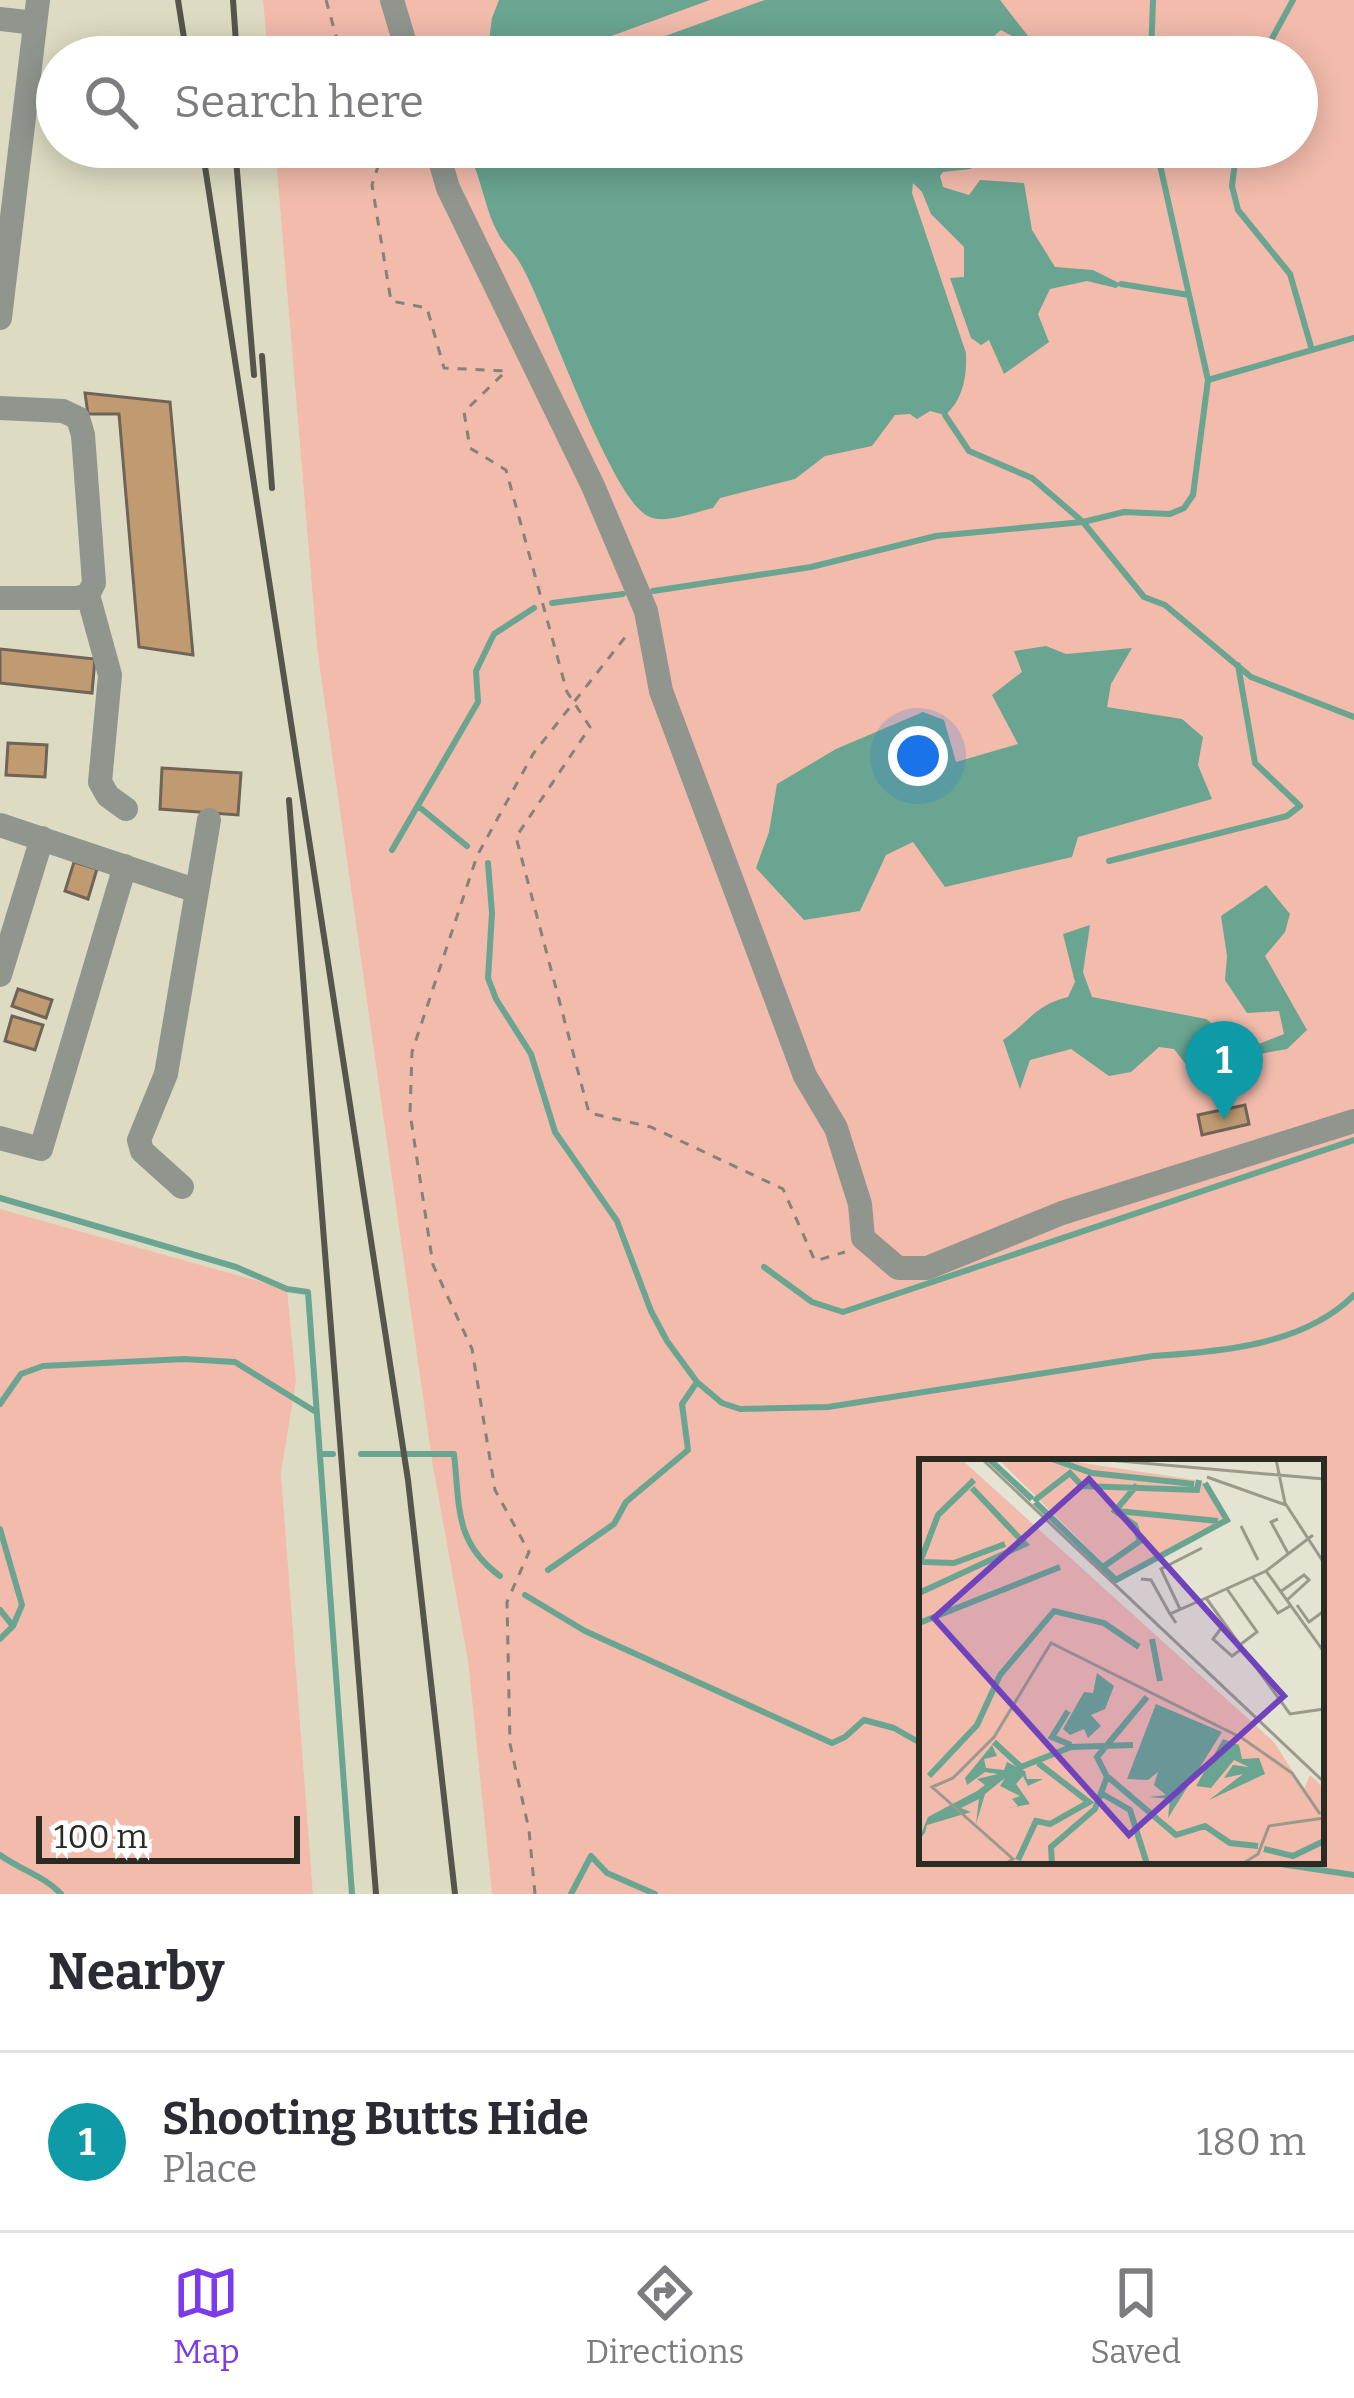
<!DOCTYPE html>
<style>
:root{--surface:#fff;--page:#f7f7f7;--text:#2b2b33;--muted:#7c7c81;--line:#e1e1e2;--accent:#7c3aed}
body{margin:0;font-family:Bitter,serif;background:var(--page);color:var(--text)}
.scale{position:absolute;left:36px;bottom:30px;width:264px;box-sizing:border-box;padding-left:12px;border:6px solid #2b2b24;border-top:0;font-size:33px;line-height:42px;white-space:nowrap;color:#2b2b24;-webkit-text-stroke:9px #fff;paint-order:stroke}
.you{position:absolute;left:918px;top:756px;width:42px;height:42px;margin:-30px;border:9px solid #fff;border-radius:50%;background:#1a73e8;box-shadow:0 0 0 18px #1a73e833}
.badge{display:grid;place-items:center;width:78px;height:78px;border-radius:50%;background:var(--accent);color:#fff;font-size:39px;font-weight:700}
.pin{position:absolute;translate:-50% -99px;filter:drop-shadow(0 3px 6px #0008)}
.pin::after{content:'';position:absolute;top:63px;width:42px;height:36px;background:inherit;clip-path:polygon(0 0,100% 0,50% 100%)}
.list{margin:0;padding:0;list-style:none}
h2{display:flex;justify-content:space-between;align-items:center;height:156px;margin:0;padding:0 48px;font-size:51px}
h2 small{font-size:39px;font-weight:400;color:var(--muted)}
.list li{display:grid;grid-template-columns:78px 1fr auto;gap:36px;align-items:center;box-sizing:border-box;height:180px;padding:0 48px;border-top:3px solid var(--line)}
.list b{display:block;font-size:45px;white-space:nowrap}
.list p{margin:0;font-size:39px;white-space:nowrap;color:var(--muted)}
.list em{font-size:39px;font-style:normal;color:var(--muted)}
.icon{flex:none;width:66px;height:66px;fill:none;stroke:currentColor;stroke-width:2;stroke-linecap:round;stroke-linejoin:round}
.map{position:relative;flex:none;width:1354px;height:1894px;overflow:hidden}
.search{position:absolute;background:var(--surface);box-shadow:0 6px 30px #0003;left:36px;right:36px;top:36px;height:132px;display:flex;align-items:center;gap:30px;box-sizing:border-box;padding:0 42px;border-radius:66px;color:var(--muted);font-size:45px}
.sheet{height:336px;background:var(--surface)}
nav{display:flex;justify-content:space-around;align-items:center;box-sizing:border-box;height:168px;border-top:3px solid var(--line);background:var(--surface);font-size:33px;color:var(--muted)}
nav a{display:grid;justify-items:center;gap:6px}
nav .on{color:var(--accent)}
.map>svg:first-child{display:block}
.built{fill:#dddbc1}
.green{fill:#f2bbac;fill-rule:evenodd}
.water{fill:#69a590}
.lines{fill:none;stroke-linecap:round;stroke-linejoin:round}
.stream{stroke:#69a590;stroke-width:6}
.building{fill:#c09b72;stroke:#6f6457;stroke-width:3}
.path{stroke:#848376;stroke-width:3;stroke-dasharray:9 9;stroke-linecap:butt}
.minor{stroke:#90958e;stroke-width:24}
.rail{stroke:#55554c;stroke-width:6}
.inset-river{fill:none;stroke:#69a590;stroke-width:6}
.inset-road{fill:none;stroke:#9b998c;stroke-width:3}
.view{fill:#6e43bb;fill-opacity:0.15;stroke:#6e43bb;stroke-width:6}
.inset-edge{fill:none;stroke:#2b2b24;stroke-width:6}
</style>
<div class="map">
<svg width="1354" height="1894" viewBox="0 0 1354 1894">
<rect width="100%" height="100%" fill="#e5e3d1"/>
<path class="built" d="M0,0H263L268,57H57V147H275L317,648L432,1461L468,1661L492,1894H313L281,1473L296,1381L287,1289L0,1209Z"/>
<path class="green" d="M263,0H1354V1894H492L468,1661L432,1461L317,648L275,147H1297V57H268ZM922,1462H1321V1861H922Z
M0,1209L287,1289L296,1381L281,1473L313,1894H0Z"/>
<path class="water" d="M499,0H710L562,54C536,46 513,48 487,55L492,18Z
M765,0H1000L1035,45L1062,57H1035L1025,43L1001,30L994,36L993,57H607Z
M464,147H997L983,152L971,169L943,172L940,176L943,187L969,195L980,180L1024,183L1032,230L1055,267L1093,270L1121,284L1116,288L1087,281L1050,289L1038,314L1049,342L1004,374L989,340L981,345L971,338L950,278L964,277V247L931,214L922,192L913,183L912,193L966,353C967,376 963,400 945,415L930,411L917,419L910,414L895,415L872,446L825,456L795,479L720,498L713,508C695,512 666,524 650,517C612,504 546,306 520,263C514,252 503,244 498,233C483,206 482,173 464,147Z
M1046,646L1066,654L1132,648L1111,684L1107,707L1182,719L1203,737L1198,765L1212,799L1078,837L1072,857L945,887L913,842L886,855L860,911L804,920L756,868L769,832L777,784L836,749L923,712L944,720L956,762L1018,744L992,695L1022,672L1014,651Z
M1266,885L1290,914L1285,932L1265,956L1307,1030L1287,1049L1188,1067L1174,1049L1159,1047L1131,1072L1109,1076L1071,1049L1030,1060L1020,1089L1003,1040C1031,1021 1033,1006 1068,997L1075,982L1063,934L1090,925L1083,972L1092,997L1206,1019L1246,1049L1284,1034L1279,1011L1247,1013L1225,980L1227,956L1221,916Z"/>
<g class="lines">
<path class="stream" d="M1154,39L1264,51
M1151,57L1153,0
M1262,57L1293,0
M1156,147L1208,380
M1237,147L1232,186L1238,210L1290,274L1312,350
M1121,284L1189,295
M945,415L969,451L1032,478L1083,522L1144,597L1165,605L1251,677L1354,717
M653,591L811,567L936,536L1083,522L1124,512L1170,514L1184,508L1193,495L1208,380L1354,338
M552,603L623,594
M418,806L467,846
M392,850L478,702L476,671L494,634L534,608
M1109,861L1287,816L1300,806L1255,763L1238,665
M488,863L492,913L488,978L496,999L531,1054L555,1132L617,1221L651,1311L667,1341L697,1382L722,1403L740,1409L828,1407L1153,1356C1221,1352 1304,1345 1354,1295
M0,1198L236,1267L287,1289L308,1292L352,1894
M764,1267L812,1302L843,1312L1354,1140
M0,1404L21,1374L43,1366L184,1359L235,1362L316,1412
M320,1454H333
M361,1454H454C460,1507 454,1542 500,1576
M0,1529L22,1605L13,1626L0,1639
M548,1570L614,1524L626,1502L688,1450L682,1404L697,1382
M525,1595L585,1631L832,1743L845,1737L864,1720L894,1728L922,1744
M0,1610L13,1626
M0,1855C19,1869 46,1877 61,1894
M1260,1861L1354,1875
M571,1894L591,1856L607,1873L655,1894"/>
</g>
<path class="building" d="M85,393L170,402L193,655L139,647L119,414H88Z
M0,649L95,659L92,693L0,683Z
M8,743L47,745L45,777L6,775Z
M162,768L241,773L238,815L160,809Z
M74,862L97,869L88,899L65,891Z
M18,989L52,1000L46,1018L12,1006Z
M12,1016L43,1025L35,1050L5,1041Z
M1245,1105L1249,1124L1202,1135L1198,1115Z"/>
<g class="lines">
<path class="path" d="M326,0L342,57
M378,147L381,157L372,185L391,301L427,308L444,368L506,371L464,412L470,448L506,470L567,692L590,727L516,837L589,1113L651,1127L783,1189L815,1261L845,1252
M535,1894L529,1830L510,1744L507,1602L529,1552L495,1490L472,1349L433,1265L410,1113L412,1052L477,856L533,754L630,631"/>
<path class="minor" d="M392,0L409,57
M0,19L35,23
M436,147L448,188L593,486L646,611L661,691L805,1076L836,1128L860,1204L863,1238L898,1268H927L1062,1213L1354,1121
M0,318L38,0
M0,408L63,411L78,418L83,435L94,583L88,595L77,598H0
M88,595L110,675L100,782L108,796L126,809
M0,825L197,891L209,820
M0,975L42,838
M0,1138L41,1149L125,866
M182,1187L142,1151L139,1140L166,1074L197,891"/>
<path class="rail" d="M178,0L187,57
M233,0L237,57
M202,147L408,1480L455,1894
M235,147L254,375
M262,356L272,488
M289,800L376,1894"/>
</g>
<g transform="translate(919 1459)">
<rect width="405" height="405" fill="#e5e3d1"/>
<path d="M0,0H42L355,283L385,330L391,316L405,329V405H0ZM79,0H138L276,21L289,25L311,63L199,119Z" fill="#f2bbac"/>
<path d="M178,214L195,227L186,250L172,256L182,267L169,279L165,270L151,276L144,270L165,233L174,234ZM237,245L303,273L249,359L251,340L230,338L247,336L235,326L239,313L229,321L208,320ZM304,280L320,286L323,300L340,299L346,315L290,341L324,315L305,319L314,306L330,308L315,301L292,329L277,327ZM73,286L78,297L65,300L67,309L85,311L88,303L106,312L108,320H124L109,327L104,317L97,325L111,345L85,350L99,347L93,340L101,337L81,327L86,319L66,335L57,365L60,340L42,349L52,353L8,366L6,374L0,380L9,358L58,332L66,326L58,320L79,315L66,313L48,326L46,319Z" fill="#69a590"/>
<path class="inset-river" d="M70,0L113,40M133,0L173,14L275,25M115,42L151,14L163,27L278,31L280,21M116,43L197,121L308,61L286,24M198,52L299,62M4,103L35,104L86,85M0,106L19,56L55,21M184,108L221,82L216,66L196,52L218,26M0,134L106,85L53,29M0,164L141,108M233,180L241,222M149,252L133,278L152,286M75,283L102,308L152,288L214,286M10,317L58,266L81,216L135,152L185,164L220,188M189,318L257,376L286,367L311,384L339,387M180,333L211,351L228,405M345,390L374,397L405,382M99,401L117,362L131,365L170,343L119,304M133,405L132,388L176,350L188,318L178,298L228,238"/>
<path class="inset-road" d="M63,0L405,323M178,0L405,20M357,0L366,44L405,104M288,18L367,46M359,60L352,63L370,96M322,67L339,101M394,76L347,112L287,139L371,255L405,250M347,112L405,193M334,119L359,154L371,147M222,120L232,121L251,155M308,130L338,173L322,185M361,133L385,116L390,121L367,142M378,146L390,163L405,152M261,150L242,110L283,89M257,164L251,155L287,139M306,164L294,180L313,197L324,189M86,405L94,400L13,328L34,319L75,278L132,184L323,279L373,314L401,355M323,405L339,395L350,367L405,359"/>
<path class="view" d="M170,20L365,237L210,376L15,159Z"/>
<rect width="405" height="405" class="inset-edge"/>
</g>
</svg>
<div class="scale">100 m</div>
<div class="you"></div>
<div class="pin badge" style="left:1224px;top:1120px;background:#0f9aa8">1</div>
<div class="search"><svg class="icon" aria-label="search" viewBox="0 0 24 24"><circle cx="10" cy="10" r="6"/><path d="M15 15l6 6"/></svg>Search here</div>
</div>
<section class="sheet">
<h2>Nearby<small></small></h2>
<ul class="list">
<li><span class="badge" style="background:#0f9aa8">1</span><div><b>Shooting Butts Hide</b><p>Place</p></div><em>180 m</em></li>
</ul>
</section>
<nav>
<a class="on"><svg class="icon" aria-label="map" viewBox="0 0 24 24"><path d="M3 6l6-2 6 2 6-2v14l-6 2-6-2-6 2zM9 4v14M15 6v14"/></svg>Map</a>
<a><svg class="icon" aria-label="directions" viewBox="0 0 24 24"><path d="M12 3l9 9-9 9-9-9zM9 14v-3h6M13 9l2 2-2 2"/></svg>Directions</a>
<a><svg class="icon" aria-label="saved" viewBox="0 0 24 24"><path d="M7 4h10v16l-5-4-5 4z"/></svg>Saved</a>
</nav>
